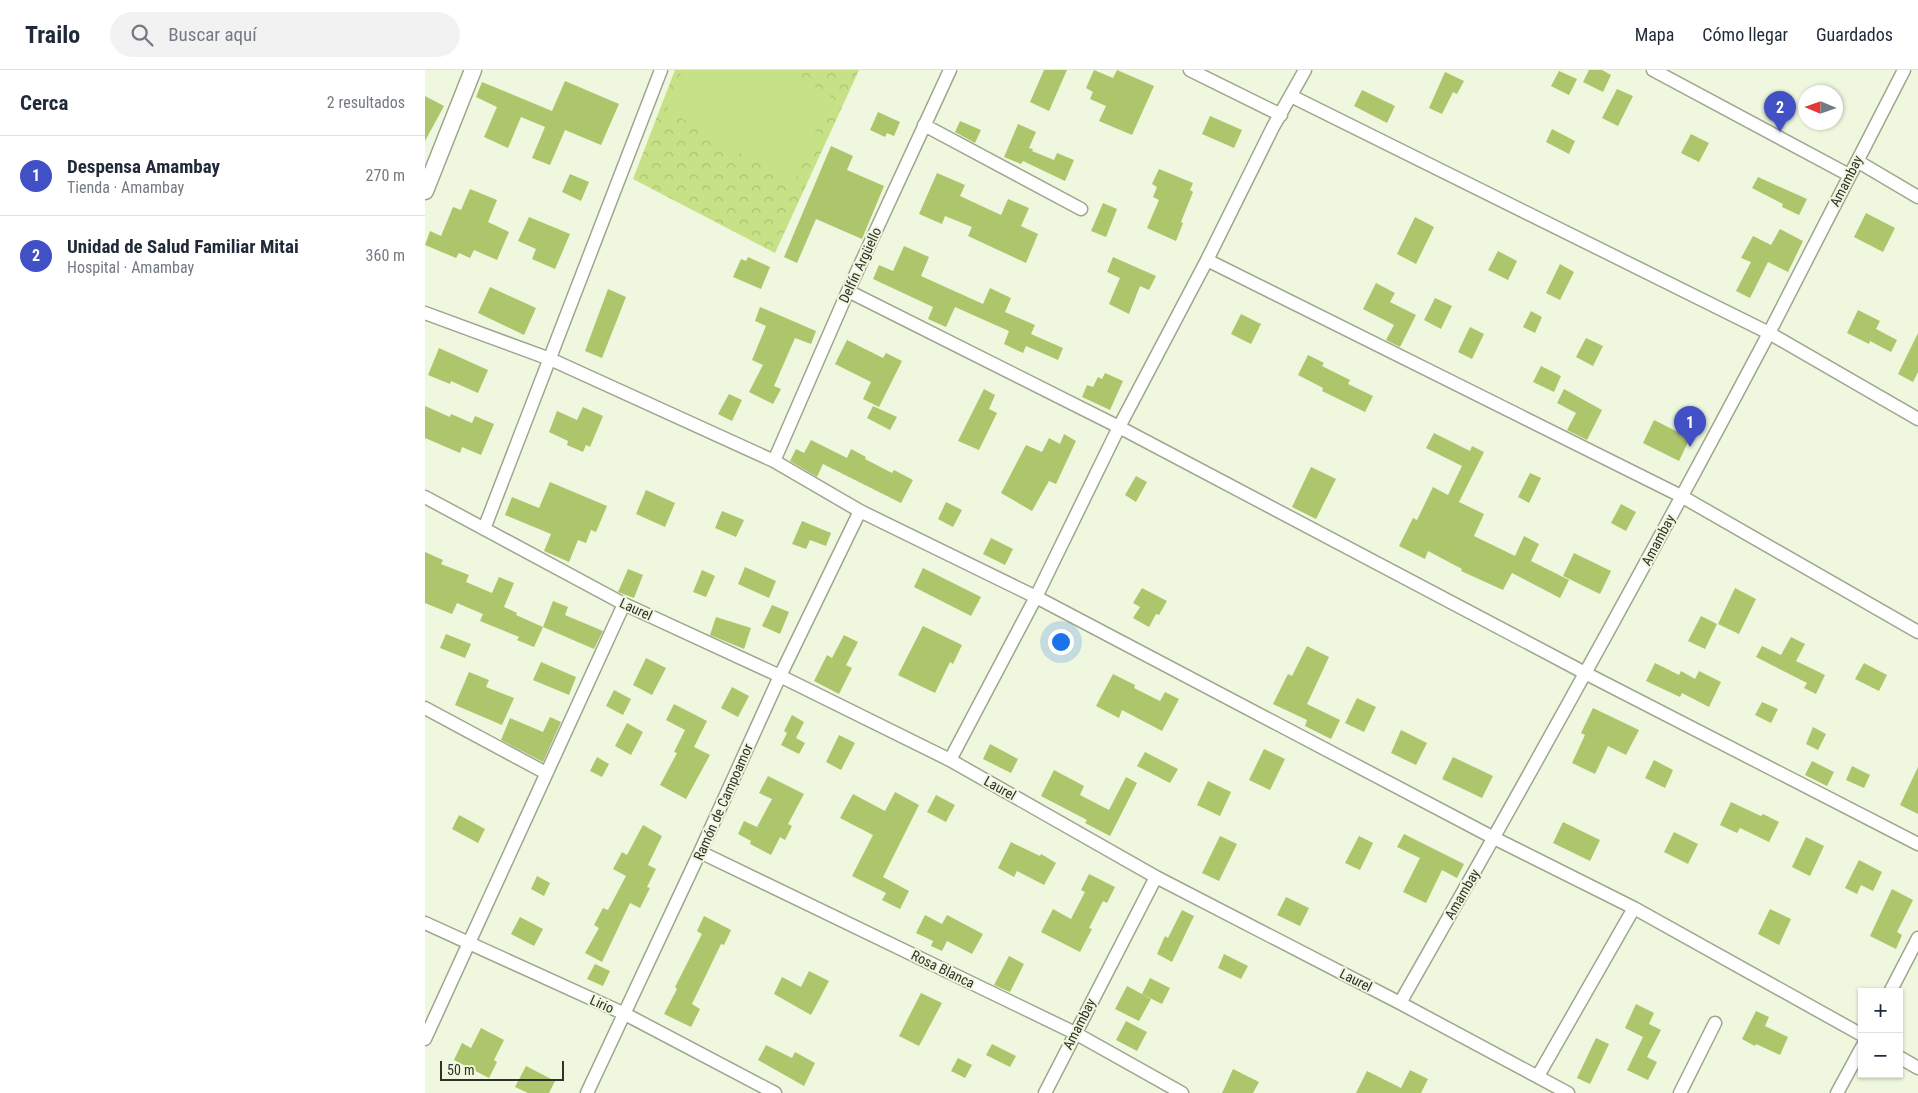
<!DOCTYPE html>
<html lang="es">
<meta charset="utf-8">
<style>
:root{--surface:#fff;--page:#f2f2f3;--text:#1f2937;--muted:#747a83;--line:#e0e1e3;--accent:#4150c4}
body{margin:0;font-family:"Roboto Condensed",sans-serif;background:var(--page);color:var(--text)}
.controls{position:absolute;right:15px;bottom:15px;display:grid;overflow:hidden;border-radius:0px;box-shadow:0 1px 4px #0004}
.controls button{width:45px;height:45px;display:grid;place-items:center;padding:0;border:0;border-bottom:1px solid var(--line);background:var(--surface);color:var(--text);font:25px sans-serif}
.compass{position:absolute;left:1373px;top:15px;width:45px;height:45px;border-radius:50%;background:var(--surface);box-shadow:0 1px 4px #0004;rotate:272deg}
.scale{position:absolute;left:15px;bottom:12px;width:124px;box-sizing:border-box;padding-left:5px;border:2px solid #2f3229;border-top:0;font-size:14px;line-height:18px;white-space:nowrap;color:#2f3229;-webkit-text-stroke:4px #eff7de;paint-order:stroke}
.you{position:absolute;left:635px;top:571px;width:18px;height:18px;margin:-12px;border:4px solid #fff;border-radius:50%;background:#1a73e8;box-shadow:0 0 0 8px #1a73e833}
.badge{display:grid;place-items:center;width:32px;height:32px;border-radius:50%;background:var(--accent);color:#fff;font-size:16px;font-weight:700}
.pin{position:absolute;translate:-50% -41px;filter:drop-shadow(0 1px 2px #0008)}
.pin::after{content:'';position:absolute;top:26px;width:18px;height:15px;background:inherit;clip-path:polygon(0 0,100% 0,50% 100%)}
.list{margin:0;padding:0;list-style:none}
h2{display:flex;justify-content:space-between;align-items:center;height:65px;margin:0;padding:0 20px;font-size:21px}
h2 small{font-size:16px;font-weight:400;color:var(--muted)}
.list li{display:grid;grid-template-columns:32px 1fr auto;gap:15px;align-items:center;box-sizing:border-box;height:80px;padding:0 20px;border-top:1px solid var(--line)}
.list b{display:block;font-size:19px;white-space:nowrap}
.list p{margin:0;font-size:16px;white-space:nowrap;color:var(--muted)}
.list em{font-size:16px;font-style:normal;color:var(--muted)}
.icon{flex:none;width:28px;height:28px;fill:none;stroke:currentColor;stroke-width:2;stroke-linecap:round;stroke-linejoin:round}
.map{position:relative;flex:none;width:1493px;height:1023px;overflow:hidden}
header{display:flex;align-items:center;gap:30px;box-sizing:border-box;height:70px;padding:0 25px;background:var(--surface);border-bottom:1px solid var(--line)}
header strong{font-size:24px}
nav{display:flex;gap:28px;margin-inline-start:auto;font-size:18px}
.search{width:350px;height:45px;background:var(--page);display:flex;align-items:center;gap:12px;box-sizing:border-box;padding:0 18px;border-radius:28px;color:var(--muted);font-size:19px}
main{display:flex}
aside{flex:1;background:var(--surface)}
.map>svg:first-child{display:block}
.park{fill:url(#park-crowns)}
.pitch{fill:#c7e186}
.building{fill:#adc66b}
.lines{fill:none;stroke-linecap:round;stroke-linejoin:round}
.minor-casing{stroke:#9ea68f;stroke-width:15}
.tertiary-casing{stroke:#9ea68f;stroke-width:19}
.minor{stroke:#fff;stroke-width:12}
.tertiary{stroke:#fff;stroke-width:16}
.labels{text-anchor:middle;stroke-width:4;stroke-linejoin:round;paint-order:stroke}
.street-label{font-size:14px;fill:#2f3229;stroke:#eff7de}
</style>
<header>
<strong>Trailo</strong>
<div class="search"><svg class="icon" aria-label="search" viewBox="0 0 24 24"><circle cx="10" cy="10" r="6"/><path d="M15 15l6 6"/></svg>Buscar aquí</div>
<nav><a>Mapa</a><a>Cómo llegar</a><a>Guardados</a></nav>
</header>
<main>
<aside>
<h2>Cerca<small>2 resultados</small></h2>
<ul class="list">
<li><span class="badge">1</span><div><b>Despensa Amambay</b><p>Tienda · Amambay</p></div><em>270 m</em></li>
<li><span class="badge">2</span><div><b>Unidad de Salud Familiar Mitai</b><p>Hospital · Amambay</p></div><em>360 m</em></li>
</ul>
</aside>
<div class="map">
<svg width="1493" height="1023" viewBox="0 0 1493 1023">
<defs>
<pattern id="park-crowns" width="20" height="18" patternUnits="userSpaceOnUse" patternTransform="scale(1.25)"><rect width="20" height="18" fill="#c7e186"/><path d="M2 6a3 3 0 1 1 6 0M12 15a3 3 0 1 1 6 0" fill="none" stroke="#abc274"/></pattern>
</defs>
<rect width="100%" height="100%" fill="#eff7de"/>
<path class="park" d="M250,0H434L350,183L208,109Z"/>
<path class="pitch" d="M257,0H365L406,27L369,113L363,111L242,40Z"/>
<path class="building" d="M619,0H642L624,41L605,32Z
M669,0L688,8L692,0L729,16L707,65L674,51L681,36L665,29L668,22L661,18Z
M1164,0H1177L1186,5L1178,22L1158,12Z
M1134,1L1152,9L1144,25L1126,16Z
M1020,2L1039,11L1032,24L1028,22L1017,44L1004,38Z
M140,11L194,34L176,75L140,60L125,95L107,88L120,57L96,47L83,78L59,67L72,37L51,27L57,12L127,41Z
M1192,19L1208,26L1193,56L1177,48Z
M937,20L970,36L962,53L929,36Z
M0,26L19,36L0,71Z
M453,42L475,52L469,66L462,63L460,67L445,60Z
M785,46L817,60L809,78L777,64Z
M535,51L556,60L550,73L530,62Z
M593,54L611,62L604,78L608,79L607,81L629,90L632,83L649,90L640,111L598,91L596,94L579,87Z
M1127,59L1150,71L1144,84L1121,72Z
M1266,64L1284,73L1274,92L1256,83Z
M406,76L428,86L422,100L459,116L437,169L391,149L372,193L359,187Z
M734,99L768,113L765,120L768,122L756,152L758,153L751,171L722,158L734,130L728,127L732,117L727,114Z
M512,103L540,115L535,126L576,145L583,129L604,138L596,156L613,164L601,193L543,166L547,157L520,146L517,154L494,144Z
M145,104L164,112L156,131L137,122Z
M1333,107L1382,129L1374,145L1357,137L1358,134L1327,118Z
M45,119L72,130L63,152L84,162L72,190L49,180L45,188L34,183L31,188L0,175L5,161L16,166L28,137L36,140Z
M678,133L692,139L681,167L666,161Z
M1441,143L1470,158L1458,182L1429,167Z
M104,147L145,164L130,199L107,189L111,179L93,171Z
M990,147L1009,157L991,194L972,184Z
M1355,159L1378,171L1363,202L1343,192L1325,228L1311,221L1326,192L1316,188L1328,166L1346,175Z
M479,176L504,187L496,206L558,234L565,218L586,228L580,242L610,255L606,264L638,278L633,290L601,276L598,283L579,274L584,261L530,237L521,257L503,249L508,237L448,209L454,195L468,201Z
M1073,181L1092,191L1083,210L1063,200Z
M323,187L345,197L336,219L308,207L316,189L321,191Z
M688,187L731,206L724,220L715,216L704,244L684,234L695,208L682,202Z
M1135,194L1149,202L1135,230L1121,223Z
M951,213L970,223L965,232L991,245L975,277L961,270L969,255L938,239Z
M65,217L111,238L99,265L53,243Z
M183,219L201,227L177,288L160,281Z
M1010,228L1027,236L1016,259L999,250Z
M335,237L391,261L386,274L370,268L349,316L356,319L348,334L324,322L338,295L327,290L341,256L330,251Z
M1433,240L1455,251L1451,259L1472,270L1466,282L1445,271L1444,274L1422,263Z
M1106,241L1117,247L1110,263L1098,257Z
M816,244L836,254L826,274L806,264Z
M1045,257L1059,264L1047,289L1033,282Z
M1493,263V302L1488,312L1473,304Z
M1161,268L1178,276L1168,296L1151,287Z
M422,270L458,288L461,283L477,291L454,337L438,329L446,312L410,294Z
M14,278L63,300L53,323L26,311L25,314L3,305Z
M883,285L899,293L897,296L925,310L923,314L948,326L940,342L897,321L898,318L873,305Z
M1116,296L1136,306L1129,322L1108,312Z
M680,303L698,311L685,340L657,327L662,315L668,317L673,307L677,309Z
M559,319L570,325L564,339L572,343L554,380L533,371Z
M1139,319L1177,340L1162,370L1142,360L1151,343L1132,333Z
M304,324L317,330L307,351L293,344Z
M0,336L25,347L26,344L47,353L50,346L69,354L56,385L37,377L35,383L0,368Z
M448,336L472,347L465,360L442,348Z
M158,337L178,346L165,377L161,375L158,382L142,375L143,371L124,362L132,341L152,350Z
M1229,350L1265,368L1254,391L1218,373Z
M1009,363L1045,381L1047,376L1059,382L1034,432L1059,444L1049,466L1090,486L1099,466L1114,474L1106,491L1144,510L1135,528L1087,503L1078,520L1036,501L1037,499L1003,481L1000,489L974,476L988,448L992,450L1008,417L1023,425L1037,396L1001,378Z
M639,364L651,371L631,414L624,411L607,441L576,423L601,375L617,382L624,368L635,374Z
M386,370L422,388L426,379L441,387L440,389L467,403L469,400L488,410L476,433L398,394L392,407L365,391L371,379L379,383Z
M886,397L911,409L891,449L867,437Z
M1105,403L1116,408L1104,433L1093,427Z
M711,406L722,412L711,432L700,425Z
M125,412L182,436L171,462L166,460L161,473L153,470L144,492L119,481L126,464L80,445L87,427L114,438Z
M221,420L250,433L240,457L211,444Z
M521,432L537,440L528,457L513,449Z
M1196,434L1211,442L1201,461L1186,453Z
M297,441L319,450L311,467L290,458Z
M377,451L406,463L401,476L385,470L381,479L367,474Z
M566,468L588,479L580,495L558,484Z
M0,482L18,490L16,494L44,505L41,512L67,523L74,507L89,513L79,537L92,543L91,545L118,557L109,577L92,570L94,567L55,551L58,544L32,533L27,544L0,533Z
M1149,483L1186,501L1175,524L1138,506Z
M320,497L351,511L344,528L313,514Z
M498,498L556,527L546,546L489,517Z
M203,499L218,505L209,528L193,522Z
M277,500L290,506L281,527L268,522Z
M717,518L742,531L734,545L731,544L724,557L708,548L715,537L708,533Z
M1310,518L1331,529L1314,564L1293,554Z
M128,531L143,537L140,545L178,561L169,579L118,557Z
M347,535L364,542L355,564L337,556Z
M1276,546L1292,554L1280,579L1263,571Z
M291,547L326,558L319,579L285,565Z
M498,556L537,575L528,594L525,592L510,623L473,605Z
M21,564L46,574L40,588L15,578Z
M419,565L433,572L421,595L427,598L414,624L389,611L402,585L407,588Z
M1366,567L1380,574L1371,591L1400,605L1391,624L1379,618L1382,613L1331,587L1337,576L1356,585Z
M882,576L904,587L882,634L915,650L906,669L880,656L882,650L848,634L863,604L867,606Z
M221,588L241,598L227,625L208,615Z
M116,592L151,607L144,625L108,610Z
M1230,593L1254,605L1256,601L1270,609L1274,601L1296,612L1284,637L1257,623L1255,627L1221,611Z
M1439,593L1462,605L1454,621L1430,609Z
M44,602L64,610L61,617L89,628L77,655L30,635Z
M688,604L710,615L709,618L735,631L740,622L754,629L737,661L697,640L694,648L671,636Z
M307,617L324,626L313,647L296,638Z
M189,620L206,629L198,645L181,636Z
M932,628L951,637L939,662L920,653Z
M1337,632L1353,639L1346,653L1330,645Z
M249,634L282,651L269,677L285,685L261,729L235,715L252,683L249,682L260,660L241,650Z
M1168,638L1214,660L1201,685L1183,676L1170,704L1147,693L1160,665L1156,663Z
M367,645L379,652L371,668L380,673L374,684L356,675L362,663L359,661Z
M125,647L136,652L118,692L76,670L85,648L118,662Z
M202,653L218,662L206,685L190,676Z
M1388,657L1401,664L1393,680L1381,674Z
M976,660L1002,673L991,695L966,683Z
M414,665L430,673L416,700L401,692Z
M565,674L593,689L586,703L558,689Z
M839,679L860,689L845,720L824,710Z
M720,682L753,699L745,713L712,696Z
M172,687L184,694L177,707L165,701Z
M1028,687L1068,706L1057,728L1017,709Z
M1229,690L1248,700L1240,718L1220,708Z
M1387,691L1409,702L1402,716L1380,705Z
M1427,696L1445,705L1439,718L1421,710Z
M1493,697V744L1475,735Z
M629,700L659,716L655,725L684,740L701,707L712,713L685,766L660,753L662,750L616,726Z
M343,706L379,724L363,754L367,756L360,770L355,767L346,785L325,774L326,771L313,764L319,751L332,757L347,729L334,723Z
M783,711L806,722L795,746L772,735Z
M470,722L494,735L458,807L484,821L475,839L457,830L461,823L427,806L448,765L415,748L428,724L460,741Z
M511,725L530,735L521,752L502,742Z
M1306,732L1336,746L1338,744L1354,752L1344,772L1315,758L1312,763L1295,755Z
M34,745L60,759L53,773L27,759Z
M1138,752L1175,770L1165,791L1128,773Z
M218,755L237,766L223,795L231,799L222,817L225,818L215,838L205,833L177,892L160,883L174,858L169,855L178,838L183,840L201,806L188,799L197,782L202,785Z
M1249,762L1273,774L1263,794L1239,782Z
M979,764L1039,794L1032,808L1017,800L1001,833L978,822L995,788L972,777Z
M795,766L812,774L794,811L777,803Z
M934,766L948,773L935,800L920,793Z
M1381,767L1399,776L1385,806L1367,797Z
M586,772L615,786L616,784L631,793L619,815L592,801L589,807L573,798Z
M1434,790L1457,802L1448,821L1436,815L1432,824L1420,818Z
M664,804L690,817L682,833L678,831L664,858L667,859L655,882L616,862L628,839L646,849L660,822L656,820Z
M112,806L125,813L119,826L106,819Z
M1467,819L1488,830L1472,862L1477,865L1471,879L1445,866Z
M861,827L884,838L875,856L852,845Z
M1345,839L1366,849L1354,875L1333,864Z
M757,840L769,846L747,892L732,884L740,866L743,868Z
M500,845L517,854L522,845L558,864L547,884L522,871L517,881L506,876L508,871L491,863Z
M279,846L306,860L299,875L296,874L267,934L275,939L266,957L239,944L252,919L250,917L277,864L272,861Z
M95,847L118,859L109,876L86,864Z
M799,884L823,896L816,909L793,898Z
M584,886L599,894L585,922L569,915Z
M170,894L185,901L178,916L162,909Z
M384,901L404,911L386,945L349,924L357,907L376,917Z
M725,908L745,918L737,934L717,924Z
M702,916L726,929L714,951L690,939Z
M496,923L517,933L494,976L474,966Z
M1211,934L1229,943L1224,954L1236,960L1222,987L1232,992L1223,1010L1202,1000L1218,967L1200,958Z
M1331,941L1344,947L1340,956L1363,967L1355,985L1331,974L1330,976L1317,969Z
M701,951L722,962L712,981L691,970Z
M56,958L79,970L69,990L72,992L64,1008L29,990L37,973L46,978Z
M1171,968L1184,974L1165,1014L1152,1008Z
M567,974L591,986L585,997L561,985Z
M341,975L367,988L370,982L390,993L379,1016L333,990Z
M533,988L547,995L540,1008L526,1001Z
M101,996L130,1011L124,1023H103L90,1017Z
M808,999L834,1012L828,1023H797Z
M985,1000L1003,1009L996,1023H931L942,1001L976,1018Z"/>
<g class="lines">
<defs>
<path id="minor" d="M765,0L856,45
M1228,0L1424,105
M866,26L1344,263L1493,349
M499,55L656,139
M1432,91L1493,127
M782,190L1256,426L1493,562
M423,221L694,357L1160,603L1493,774
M0,243L125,289L349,391L435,441L611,527L1069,768L1209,838L1437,965
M349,391L423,221L525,0
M0,427L199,534L355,606L525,690L731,807L975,933L1143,1023
M59,459L236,0
M0,638L121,703
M525,690L611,527L694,357L782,190L848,57L880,0
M275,782L650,963L757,1023
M0,853L200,944L350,1023
M1465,922L1493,868
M975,933C1101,712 1224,490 1343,265C1389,177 1433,88 1479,0
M0,969L199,534
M1474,987L1493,998
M1113,1006L1209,838
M162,1023L275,782L355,606L435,441
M620,1023L731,807
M1255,1023L1290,953
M1412,1023L1437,977"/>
<path id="tertiary" d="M0,121L48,0"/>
</defs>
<use href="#minor" class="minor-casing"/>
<use href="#tertiary" class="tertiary-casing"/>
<use href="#minor" class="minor"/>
<use href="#tertiary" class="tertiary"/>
</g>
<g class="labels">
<g class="street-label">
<text transform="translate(1421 111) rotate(-63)" y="5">Amambay</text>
<text transform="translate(435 195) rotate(-65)" y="5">Delfín Argüello</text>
<text transform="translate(1233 470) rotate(-62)" y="5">Amambay</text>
<text transform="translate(211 539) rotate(25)" y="5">Laurel</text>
<text transform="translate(575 718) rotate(29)" y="5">Laurel</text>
<text transform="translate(298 732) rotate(-66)" y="5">Ramón de Campoamor</text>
<text transform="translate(1037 824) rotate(-60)" y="5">Amambay</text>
<text transform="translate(518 899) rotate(26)" y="5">Rosa Blanca</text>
<text transform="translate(931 910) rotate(27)" y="5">Laurel</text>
<text transform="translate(177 934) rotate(24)" y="5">Lirio</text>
<text transform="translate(654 954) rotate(-63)" y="5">Amambay</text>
</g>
</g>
</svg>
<div class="controls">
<button>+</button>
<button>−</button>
</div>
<svg class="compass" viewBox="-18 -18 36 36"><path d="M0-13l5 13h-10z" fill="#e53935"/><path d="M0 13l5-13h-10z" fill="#747a83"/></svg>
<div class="scale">50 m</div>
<div class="you"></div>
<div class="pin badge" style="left:1265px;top:377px">1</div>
<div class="pin badge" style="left:1355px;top:62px">2</div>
</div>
</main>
